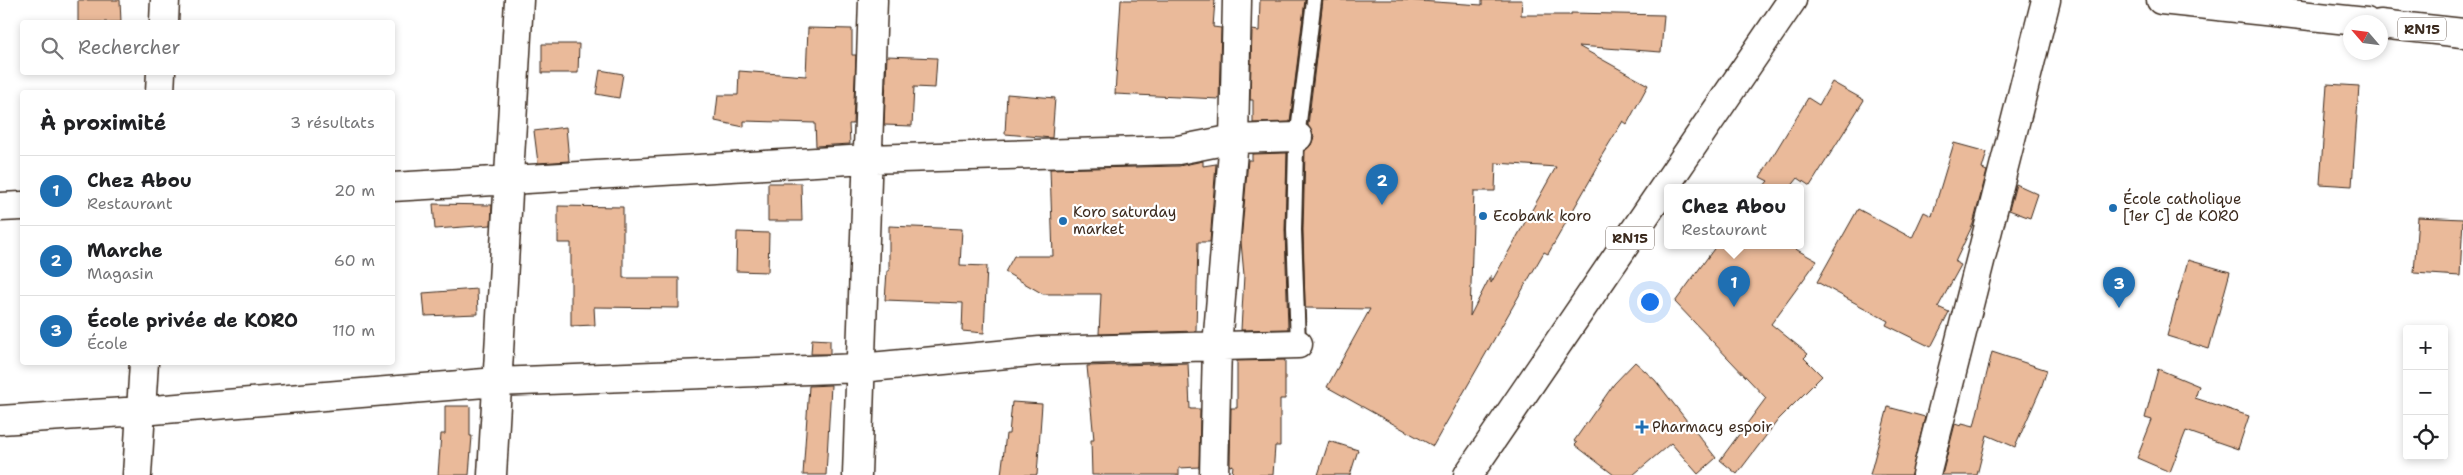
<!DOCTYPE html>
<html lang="fr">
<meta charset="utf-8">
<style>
:root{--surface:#fff;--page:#f6f6f6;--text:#202124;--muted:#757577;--line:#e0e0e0;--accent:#1f6fb2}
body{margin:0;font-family:"Shantell Sans",sans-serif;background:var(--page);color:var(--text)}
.controls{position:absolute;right:15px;bottom:15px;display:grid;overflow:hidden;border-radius:5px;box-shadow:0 2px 8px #0003}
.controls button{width:45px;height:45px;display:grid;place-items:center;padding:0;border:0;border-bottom:1px solid var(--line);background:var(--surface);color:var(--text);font:25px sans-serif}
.compass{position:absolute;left:2343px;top:15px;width:45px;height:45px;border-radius:50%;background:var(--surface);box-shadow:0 2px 8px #0003;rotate:298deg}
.you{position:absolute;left:1649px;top:301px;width:18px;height:18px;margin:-12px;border:4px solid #fff;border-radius:50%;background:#1a73e8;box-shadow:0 0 0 8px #1a73e833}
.badge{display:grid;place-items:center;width:32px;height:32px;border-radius:50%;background:var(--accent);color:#fff;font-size:16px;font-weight:700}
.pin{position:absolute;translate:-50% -41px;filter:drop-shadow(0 1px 2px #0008)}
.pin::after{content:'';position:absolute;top:26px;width:18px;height:15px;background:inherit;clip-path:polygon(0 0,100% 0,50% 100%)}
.popup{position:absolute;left:1664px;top:184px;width:140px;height:65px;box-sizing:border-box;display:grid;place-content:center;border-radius:5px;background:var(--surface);filter:drop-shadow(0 1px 4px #0005);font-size:16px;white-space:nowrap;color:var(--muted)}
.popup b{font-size:19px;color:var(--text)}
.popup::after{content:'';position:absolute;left:50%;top:100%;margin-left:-10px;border:10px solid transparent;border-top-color:var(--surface)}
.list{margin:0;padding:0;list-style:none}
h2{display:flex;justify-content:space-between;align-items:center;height:65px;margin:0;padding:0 20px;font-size:21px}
h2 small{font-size:16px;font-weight:400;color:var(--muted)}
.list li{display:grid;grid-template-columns:32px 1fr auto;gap:15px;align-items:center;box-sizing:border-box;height:70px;padding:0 20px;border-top:1px solid var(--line)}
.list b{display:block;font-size:19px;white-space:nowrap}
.list p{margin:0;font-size:16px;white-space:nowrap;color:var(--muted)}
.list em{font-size:16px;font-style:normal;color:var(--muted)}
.icon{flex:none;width:28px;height:28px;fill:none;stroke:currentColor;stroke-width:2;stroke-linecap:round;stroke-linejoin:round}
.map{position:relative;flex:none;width:2463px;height:475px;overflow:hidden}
.search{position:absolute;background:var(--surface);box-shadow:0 2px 8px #0003;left:20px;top:20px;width:375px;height:55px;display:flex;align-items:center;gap:12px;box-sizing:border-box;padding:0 18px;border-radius:5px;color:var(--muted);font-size:19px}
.panel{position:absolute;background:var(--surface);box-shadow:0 2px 8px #0003;left:20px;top:90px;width:375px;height:275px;border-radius:5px}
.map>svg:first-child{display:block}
.building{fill:#eaba9a;stroke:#3b2a1e;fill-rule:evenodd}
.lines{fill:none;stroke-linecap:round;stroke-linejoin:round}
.service-casing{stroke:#3b2a1e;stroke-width:18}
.minor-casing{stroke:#3b2a1e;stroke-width:31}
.primary-casing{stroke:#3b2a1e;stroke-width:31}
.service{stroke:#fff;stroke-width:14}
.minor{stroke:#fff;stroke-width:28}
.primary{stroke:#fff;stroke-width:28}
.poi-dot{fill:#1f6fb2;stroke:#fff;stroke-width:2}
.labels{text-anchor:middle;stroke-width:4.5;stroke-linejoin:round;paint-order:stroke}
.shield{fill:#fff;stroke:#766a62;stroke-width:1}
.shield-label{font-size:14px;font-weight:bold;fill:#3b2a1e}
.poi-label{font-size:15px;fill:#3b2a1e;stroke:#fff;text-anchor:start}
</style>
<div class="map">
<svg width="2463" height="475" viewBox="0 0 2463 475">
<rect width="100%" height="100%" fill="#fff"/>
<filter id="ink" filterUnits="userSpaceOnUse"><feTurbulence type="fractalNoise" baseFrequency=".02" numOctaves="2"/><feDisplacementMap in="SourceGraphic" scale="10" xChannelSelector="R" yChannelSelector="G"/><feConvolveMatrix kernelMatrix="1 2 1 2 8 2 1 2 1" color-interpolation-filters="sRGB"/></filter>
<g filter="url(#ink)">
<path class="building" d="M78,0H120L121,22H78Z
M1121,0H1215L1213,27L1221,28L1219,99L1115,94Z
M1260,0H1305L1290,122L1253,123V100H1250L1252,30L1259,31Z
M1323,0H1404L1482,5V0H1522L1521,15H1571V13L1664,15L1661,52L1578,46L1648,85L1627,124L1623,121L1599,160L1601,161L1548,254L1544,252L1433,446L1327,387L1370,309L1305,308L1303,230L1305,151L1311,145L1314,137L1308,125ZM1496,163L1556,167L1491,283V275L1470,316L1474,191H1495Z
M808,28L852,29V55H856L853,124H849L850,144L816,146L815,123L744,121V127L715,121L718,95H738L739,71L806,76Z
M542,44H579L578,73H542Z
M887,56L937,58L935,88L914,87L912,126L884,125Z
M600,70L623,74L619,98L596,94Z
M1832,82L1864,100L1810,186L1798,178L1790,188H1762L1768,181L1760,177L1808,98L1819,105Z
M2327,84L2359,86L2352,186L2320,184Z
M1007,94L1055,98L1052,138L1005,134Z
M566,127L569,161L538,163L534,131Z
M1954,143L1987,152L1982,169L1987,171L1973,224L1955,262L1961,265L1938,307L1949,312L1931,347L1886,325L1888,321L1817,282L1858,209L1912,238L1924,212L1932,216Z
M1287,153L1285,230L1288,329L1241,330L1244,275L1241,242L1248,160H1252V154Z
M1203,161V166L1216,164L1210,242H1198L1196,331L1099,334L1101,294H1043L1005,272L1014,256H1053L1050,169L1179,166Z
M768,183H801L802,221H768Z
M2016,184L2038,194L2030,218L2009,210Z
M433,204L492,205L491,225L435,229Z
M558,206L623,207V278H679V308L594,307L595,325L571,326V243H558Z
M2418,217L2463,219L2460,276L2414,273Z
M889,226L962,229L960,265L987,266L984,333L962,331L963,303L885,300L887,271H889Z
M737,232L769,233L768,272L736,271Z
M1716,246H1790L1817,261L1771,324L1808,354L1804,358L1822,376L1778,420L1737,474L1720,460L1766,398L1675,302Z
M2188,260L2230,272L2209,349L2167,336Z
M477,289L478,314L425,316L423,293Z
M812,339L830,340V354H811Z
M1992,352L2047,370L2041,388L2015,447L1987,435L1977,475H1942L1955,424L1961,426L1962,423L1974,426Z
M1285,360V399H1280V446H1275L1273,475H1232L1233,465L1230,466L1231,408H1237V361Z
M1635,362L1655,380L1716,458L1698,474L1671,443L1633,475H1614L1575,445L1577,443L1574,441L1614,384Z
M1188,363L1190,409H1200L1199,467L1179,468V475H1092L1091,440H1094L1087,366Z
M2158,369L2199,386L2195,398L2249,416L2238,449L2186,431L2170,472L2137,458L2152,420L2145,418Z
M831,385L826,475H803L809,386Z
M1012,402L1042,404L1037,475H1001L1006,434H1009Z
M445,406H470V436H472L469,475H438L441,434H445Z
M1888,407L1925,417L1911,475H1870Z
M1329,441L1358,450L1350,475H1318Z"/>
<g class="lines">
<defs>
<path id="service" d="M1298,344L1294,230L1296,147L1314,0"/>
<path id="minor" d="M164,22L165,0
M160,92L161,72
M392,187L867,159L1178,150L1234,139L1298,137
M0,207L22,206
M0,420L141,411L497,382L860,368L1040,351L1298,344
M137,475L144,362
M492,475L519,0
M857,475L873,0
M1214,475L1217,346L1234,139L1237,0
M1926,475L2046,0"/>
<path id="primary" d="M2161,0L2366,22
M2380,24L2463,33
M1468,475L1792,0"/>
</defs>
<use href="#service" class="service-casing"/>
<use href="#minor" class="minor-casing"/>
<use href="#primary" class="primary-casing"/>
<use href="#service" class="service"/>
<use href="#minor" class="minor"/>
<use href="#primary" class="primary"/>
</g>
</g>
<g class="poi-dot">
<circle cx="2113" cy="208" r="5"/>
<circle cx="1483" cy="216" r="5"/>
<circle cx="1063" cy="221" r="5"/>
<path d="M1639.5 419.5h5v5h5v5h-5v5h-5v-5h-5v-5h5z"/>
</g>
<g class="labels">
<g class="shield">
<rect x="2398" y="17.5" width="48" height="23" rx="4"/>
<rect x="1606" y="226.5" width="48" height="23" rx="4"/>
</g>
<g class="shield-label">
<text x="2422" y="34">RN15</text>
<text x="1630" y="243">RN15</text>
</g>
<g class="poi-label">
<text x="2123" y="204">École catholique<tspan x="2123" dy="17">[1er C] de KORO</tspan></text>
<text x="1073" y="217">Koro saturday<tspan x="1073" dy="17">market</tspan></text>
<text x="1493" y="221">Ecobank koro</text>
<text x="1652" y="432">Pharmacy espoir</text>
</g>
</g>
</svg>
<div class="controls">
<button>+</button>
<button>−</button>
<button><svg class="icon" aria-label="locate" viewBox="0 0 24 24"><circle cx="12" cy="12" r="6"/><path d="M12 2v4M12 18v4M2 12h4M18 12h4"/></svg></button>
</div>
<svg class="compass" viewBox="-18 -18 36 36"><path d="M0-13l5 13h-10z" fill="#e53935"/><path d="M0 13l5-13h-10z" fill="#757577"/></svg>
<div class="you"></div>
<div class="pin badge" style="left:1734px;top:307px">1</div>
<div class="popup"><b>Chez Abou</b>Restaurant</div>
<div class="pin badge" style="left:1382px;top:205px">2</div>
<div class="pin badge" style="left:2119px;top:308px">3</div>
<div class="search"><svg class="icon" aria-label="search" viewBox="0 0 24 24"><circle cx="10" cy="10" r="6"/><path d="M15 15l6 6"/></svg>Rechercher</div>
<section class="panel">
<h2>À proximité<small>3 résultats</small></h2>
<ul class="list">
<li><span class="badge">1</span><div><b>Chez Abou</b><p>Restaurant</p></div><em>20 m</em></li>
<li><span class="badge">2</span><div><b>Marche</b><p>Magasin</p></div><em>60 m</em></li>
<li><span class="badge">3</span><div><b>École privée de KORO</b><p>École</p></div><em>110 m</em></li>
</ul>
</section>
</div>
